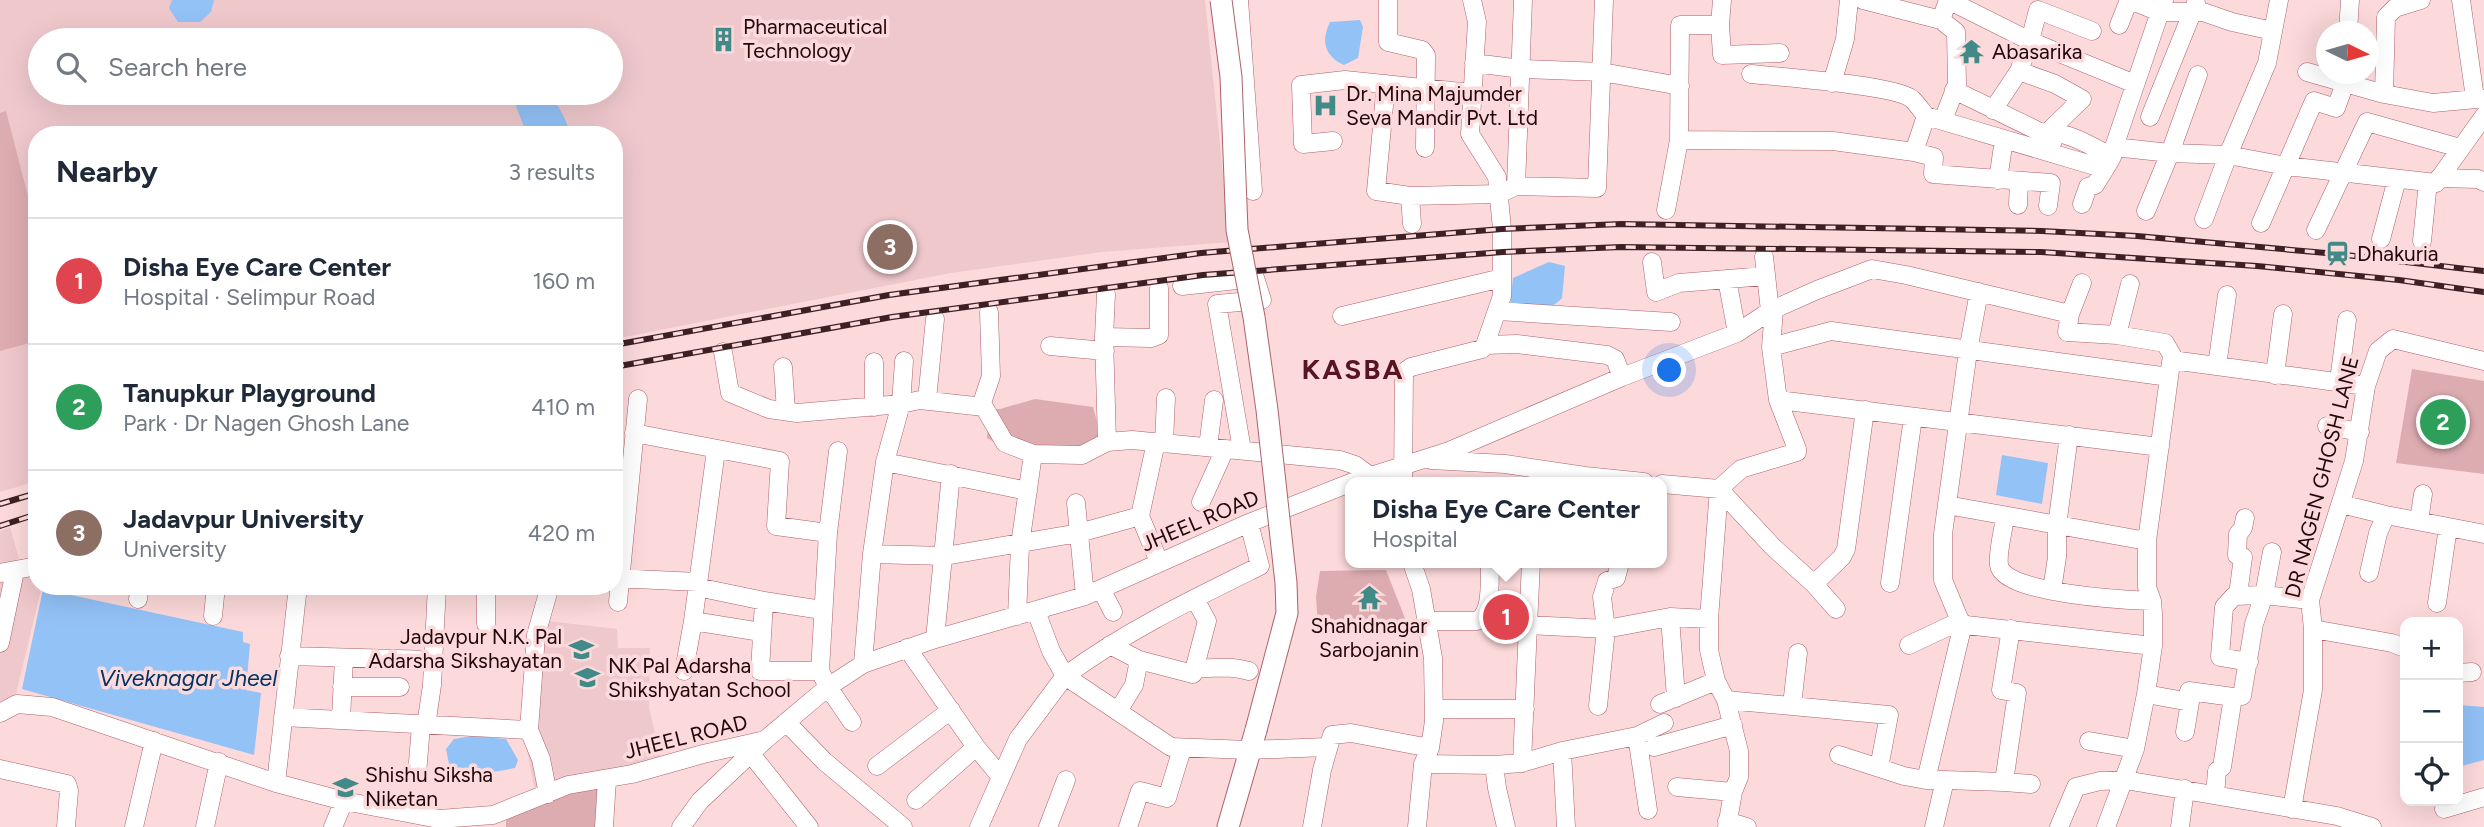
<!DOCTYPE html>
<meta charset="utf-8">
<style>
:root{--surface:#fff;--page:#f6f6f7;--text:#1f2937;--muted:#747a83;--line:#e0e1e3;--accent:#428a87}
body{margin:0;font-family:Figtree,sans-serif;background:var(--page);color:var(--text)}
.controls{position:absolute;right:21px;bottom:21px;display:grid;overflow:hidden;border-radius:14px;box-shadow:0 7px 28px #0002}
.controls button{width:63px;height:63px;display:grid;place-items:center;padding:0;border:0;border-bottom:2px solid var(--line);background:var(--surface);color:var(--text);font:35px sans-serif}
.compass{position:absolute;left:2316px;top:21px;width:63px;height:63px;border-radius:50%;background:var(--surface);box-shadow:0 7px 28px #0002;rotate:95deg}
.you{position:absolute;left:1670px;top:371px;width:24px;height:24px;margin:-18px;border:5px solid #fff;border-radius:50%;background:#1a73e8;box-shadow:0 0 0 10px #1a73e833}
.badge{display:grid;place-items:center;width:46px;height:46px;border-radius:50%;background:var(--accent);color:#fff;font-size:23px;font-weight:700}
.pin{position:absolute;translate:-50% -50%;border:4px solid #fff;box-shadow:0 2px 7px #0006}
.popup{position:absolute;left:1345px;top:477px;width:322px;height:91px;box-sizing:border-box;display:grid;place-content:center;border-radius:14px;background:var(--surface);filter:drop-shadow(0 2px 5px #0005);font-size:23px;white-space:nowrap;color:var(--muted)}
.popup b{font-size:26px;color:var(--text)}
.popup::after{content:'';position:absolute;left:50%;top:100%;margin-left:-14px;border:14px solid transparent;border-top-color:var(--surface)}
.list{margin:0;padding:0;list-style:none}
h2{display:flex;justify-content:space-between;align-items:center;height:91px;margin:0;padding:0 28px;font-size:30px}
h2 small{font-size:23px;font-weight:400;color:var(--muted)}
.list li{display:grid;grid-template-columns:46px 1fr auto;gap:21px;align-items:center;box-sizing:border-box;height:126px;padding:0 28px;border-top:2px solid var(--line)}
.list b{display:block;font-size:26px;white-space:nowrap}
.list p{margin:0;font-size:23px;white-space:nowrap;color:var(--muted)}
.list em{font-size:23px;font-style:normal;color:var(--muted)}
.icon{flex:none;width:38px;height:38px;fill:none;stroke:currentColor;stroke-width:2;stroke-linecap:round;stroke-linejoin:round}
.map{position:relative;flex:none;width:2484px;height:827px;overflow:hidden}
.search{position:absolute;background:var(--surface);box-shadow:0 7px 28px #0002;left:28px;top:28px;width:595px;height:77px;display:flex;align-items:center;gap:18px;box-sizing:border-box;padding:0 24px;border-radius:38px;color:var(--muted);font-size:26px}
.panel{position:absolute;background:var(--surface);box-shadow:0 7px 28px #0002;left:28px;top:126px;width:595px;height:469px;border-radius:28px}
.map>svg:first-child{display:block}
.built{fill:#efc8cc;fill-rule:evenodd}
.green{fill:#ddacb1}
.water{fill:#93c2f7}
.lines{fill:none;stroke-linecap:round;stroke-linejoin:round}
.minor-casing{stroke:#ad616b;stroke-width:19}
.major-casing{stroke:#ad616b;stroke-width:23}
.minor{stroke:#fff;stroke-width:18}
.major{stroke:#fff;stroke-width:21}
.rail-casing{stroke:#3c2024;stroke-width:6}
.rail{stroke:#fcd9db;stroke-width:3.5;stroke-dasharray:10;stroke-linecap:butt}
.major-bridge-casing{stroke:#ad616b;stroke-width:23;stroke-linecap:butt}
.major-bridge{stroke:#fff;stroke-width:21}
.labels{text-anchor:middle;stroke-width:7;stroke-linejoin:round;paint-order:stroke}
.poi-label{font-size:21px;fill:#21060a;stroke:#fcd9db;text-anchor:start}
.street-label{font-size:21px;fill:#21060a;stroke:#fcd9db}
.water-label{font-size:23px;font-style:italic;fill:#013464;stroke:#fcd9db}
.district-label{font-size:28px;font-weight:bold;letter-spacing:2px;fill:#571423;stroke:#fcd9db}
</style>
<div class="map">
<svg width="2484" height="827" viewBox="0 0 2484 827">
<rect width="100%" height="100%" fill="#fcd9db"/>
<path class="built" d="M0,0H1205L1230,242L1102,252L951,273L614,339V135H37V481L0,492ZM40,40H611V93H40Z
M10,527L23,573L37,570V586H42L14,702L0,710V531Z
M538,620L617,629L618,648H650L649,708L662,761L536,796L522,724Z"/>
<path class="green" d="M6,111L37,231V341L0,351V113Z
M2412,369L2484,381V474L2396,463Z
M1035,399L1093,407L1101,436L1080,452L1009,450L987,438L988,409H1000Z
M1386,570L1408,626L1374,630L1318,626L1316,597L1320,571Z
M604,782L601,827H506V815Z"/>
<path class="water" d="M172,0H214L211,12L200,22H178L169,8Z
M1360,20L1363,27L1358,58L1344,65C1324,56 1321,40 1330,22Z
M511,93H551L566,121L570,135H527Z
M1549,262L1565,266L1562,298C1547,314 1529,310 1510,307L1513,278Z
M2002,455L2048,463L2042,504L1996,495Z
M43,589L243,632V642L250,644L246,690L261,693L254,755L22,689Z
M2458,705L2484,707V760L2458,767Z
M472,736L506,739L518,760L515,768C492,772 469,778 449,764L446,749L454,739Z"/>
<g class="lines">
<defs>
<path id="minor" d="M1239,0L1253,191
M1388,0V42L1422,50L1426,55L1425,148
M1863,0L1941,20
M1948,0L2030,41L2135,84
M2130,0L2159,12H2203L2232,22L2273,31
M2164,0L2114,147L2170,153L2228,155L2286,166L2436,183L2484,116
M2461,0L2475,98L2484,99
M1720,25L1722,55L1780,53
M2119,25L2129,0
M2348,32L2350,0
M1474,63L1521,69L1602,72L1680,86
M2019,71L2055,84L2082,99L2050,130L2053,141
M2307,72L2384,94L2433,103L2476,99
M1751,74C1779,77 1895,85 1912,99C1917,104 1922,111 1926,116
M1832,83L1845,39L1849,0
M1386,84L1376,191L1410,196L1499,194L1516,186L1597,188L1604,0
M1954,90L2042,133C2061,127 2095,148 2112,157
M2384,94L2386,17L2395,8L2421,0
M1993,110L2019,71L2030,41L2038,10L2092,31
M2150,117L2196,3
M1943,120L1957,84L1956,32L1941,20L1948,0
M1679,140L1833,141L1914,152L1926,116L2105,169L2112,157L2114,147
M1333,141L1303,144L1301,85L1345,80L1471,93
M1914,152L1934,157L1933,174L2051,183L2048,206
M2439,178L2478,179L2484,182
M1998,180L2004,139
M1516,186L1523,0
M1410,196L1412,224
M2082,204L2088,187L2095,185L2105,169
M2018,205L2019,181
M1666,210L1679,140L1680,25H1720L1722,0
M2146,211L2170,153L2198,75
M2204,219L2228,155L2267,63L2279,0
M2261,223L2314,101L2336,108L2345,83V74
M2316,230L2367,122L2460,148
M2381,239L2397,179
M2422,241L2428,182
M1764,257L1770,311
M1652,262L1656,292L1679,283L1765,276
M1727,279L1737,333
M2082,283L2070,314L2067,332L2117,335L2165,343L2172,355L2147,541V587L2152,601L2153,613V646L2146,694L2135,749L2106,827
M1182,286L1255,278L1262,300L1217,304L1242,450
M1979,292L1968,351L1943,534V580L1960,621L1966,625L2153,646
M1106,294L1104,337L1107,442
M1498,311L1671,322
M1342,316L1502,278
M2117,335L2130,284
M1104,337L1151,338L1159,335V288
M1485,345L1517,344L1607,355L1615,359L1622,377
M1050,346L1105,351
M1771,347L1831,331L2169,377
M723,352L730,393L769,409L797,413L901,404L920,400L984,407L1005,443L1033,454L1082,455L1107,442L1132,440L1340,460L1355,465L1370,476
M2172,360L2366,386
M874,362V407
M2217,366L2227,295
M783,367L786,411
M2275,375L2283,314
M2339,381L2347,320
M927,400L935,319
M1778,400L2160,447
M981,406L991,376L989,312
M2327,426L2360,432
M634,433L780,461L776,526L828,533
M1156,442L1140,516L1159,562
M1164,442L1166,398
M1208,447L1214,400
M838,451L828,533L820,671L828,687L852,722
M1431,460L1505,464L1585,476L1644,482
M885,462L1028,491
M1352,482L1449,451L1622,377L1737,333L1770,311L1817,290L1872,269L1906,275L2070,314
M1403,482L1404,372L1411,367L1482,349L1485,345L1502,296V229L1497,177L1470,134L1477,22L1472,0
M1662,484L1719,489L1773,547L1814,584L1836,609
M1201,502L1225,449
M1076,503L1085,596
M2341,504L2386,515L2484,534
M1947,505L2147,541
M2005,516C2004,529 1997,552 1999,565C2003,594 2127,600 2152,601
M2419,521L2423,494
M1249,523L1260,566C1193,599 1126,631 1065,676L1171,747L1249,750L1327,747
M872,554L945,556L1079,533L1140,516
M1412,563L1421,589L1433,658L1434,721L1430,748L1423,764L1417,827
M1531,563L1528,625L1606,629L1670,617L1709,619
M0,573L37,566
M2369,573L2378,533L2386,515
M614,578L698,582
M1890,583L1913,417
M1814,584L1842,557L1846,549L1865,410
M697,587L764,601L822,610
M1101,589L1113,612
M2052,590L2057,557V526L2069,435
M2238,595L2243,557L2237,555L2238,534L2243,528L2245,518
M138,599L140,586
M764,601L760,671H820
M618,602L638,399
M2437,603L2448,527
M213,616L216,586
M1017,616L1020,545L1033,454
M1670,617L1676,698
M693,621L761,632
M1428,621H1477C1493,612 1489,581 1490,565
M486,624V586
M2313,629L2392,643L2405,648
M935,639L951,474
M0,643L15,571
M1110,645L1139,660L1193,674L1207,621L1195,599
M1909,645L1960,621
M907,648L976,747L1001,777
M289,656L432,660
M2249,662L2220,657L2224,607L2234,596L2264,595L2310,600
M863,664L872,554L885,462L901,404L904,361
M1195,668C1217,669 1227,665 1249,671
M684,671L693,621L716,450
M2458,673L2472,672
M342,687H400
M2189,691L2233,697L2222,767L2217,771L2215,795
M2146,694L2190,702L2185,732
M2242,696L2254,624L2264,595L2272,552
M1726,700L1889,715L1879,768
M1660,704L1716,681
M1792,705L1798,653
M1598,706L1606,629L1602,597L1607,581L1616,578L1620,563
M1434,709H1525
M1118,711L1134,685L1139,660
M0,713L17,704L52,707L276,783L344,801L439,819L493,815L568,785L632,774L703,754L765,740L828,687L863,664L935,639L1085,596L1249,523L1350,483
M283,717L529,730
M341,719L344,658
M786,722L824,761L903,827
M426,726L432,685L437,586
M1637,736L1648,810
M2089,741L2135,749
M1654,747L1733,725
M1562,751L1566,827
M751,754L809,827
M1839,755L1904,776L1926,780
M1522,763L1528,625
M1423,764L1494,765L1522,763L1562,751L1637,736L1664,723
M1494,765L1497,788L1506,827
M877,766L951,710
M0,769L67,784L69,791L66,827
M417,774L421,726
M1945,780L2004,782L2017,693L2001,690L2011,629
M2004,782L2031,784
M276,783L298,586
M1677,787L1733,792
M548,794L541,759L529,730L536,635L550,586
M916,800L976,747
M2292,809L2313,690V629L2310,600L2354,461L2366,386L2378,351L2393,339L2484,361
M2444,809L2484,797
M1727,821L1747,827
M134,827L154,741
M205,827L219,762
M333,827L344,801
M604,827L607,779
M681,827L700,801L765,740
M979,827L1018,739L1065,676L1051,651L1036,611
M1048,827L1066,780
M1128,827L1140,791L1167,798L1182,749
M1312,827L1322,770L1332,735L1351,733L1430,748
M1727,827L1733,792L1739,777V751L1726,700L1716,681L1709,650V619L1719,489L1741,469L1797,452V449L1778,400L1771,347L1774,310
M1934,827L1945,780H1926L1963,624
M2059,827L2076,787L2100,781L2125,780L2337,816L2372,827
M2180,827L2185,789"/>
<path id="major" d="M1228,827L1256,730"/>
</defs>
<use href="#minor" class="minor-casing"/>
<use href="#major" class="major-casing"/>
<use href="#minor" class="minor"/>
<use href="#major" class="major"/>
<defs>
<path id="rail" d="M614,345L889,295L1201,253L1502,229L1621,224L2042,231L2137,236L2337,254L2484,271
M614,367L892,317L1203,275L1503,252L1621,247L2041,252L2257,266L2399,280L2484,292
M0,504L37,493
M0,526L37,514"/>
</defs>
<use href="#rail" class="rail-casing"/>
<use href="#rail" class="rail"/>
<defs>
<path id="major-bridge" d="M1221,0L1231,77L1237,230L1254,317L1267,410L1286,583L1287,613L1256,730"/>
</defs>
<use href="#major-bridge" class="major-bridge-casing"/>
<use href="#major-bridge" class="major-bridge"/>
</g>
<defs>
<symbol id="building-bare" viewBox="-9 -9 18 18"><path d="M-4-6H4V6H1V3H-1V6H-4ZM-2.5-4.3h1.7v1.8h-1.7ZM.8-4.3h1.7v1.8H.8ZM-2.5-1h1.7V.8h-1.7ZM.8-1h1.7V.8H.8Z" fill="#428a87" stroke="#fcd9db" stroke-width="2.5" paint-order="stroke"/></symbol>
<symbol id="temple-bare" viewBox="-9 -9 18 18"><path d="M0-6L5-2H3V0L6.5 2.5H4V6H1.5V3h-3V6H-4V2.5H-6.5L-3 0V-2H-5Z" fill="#428a87" stroke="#fcd9db" stroke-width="2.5" paint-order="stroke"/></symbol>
<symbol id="hospital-bare" viewBox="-9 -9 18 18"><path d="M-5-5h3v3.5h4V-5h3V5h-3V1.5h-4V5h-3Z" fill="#428a87" stroke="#fcd9db" stroke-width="2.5" paint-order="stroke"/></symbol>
<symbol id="station-bare" viewBox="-9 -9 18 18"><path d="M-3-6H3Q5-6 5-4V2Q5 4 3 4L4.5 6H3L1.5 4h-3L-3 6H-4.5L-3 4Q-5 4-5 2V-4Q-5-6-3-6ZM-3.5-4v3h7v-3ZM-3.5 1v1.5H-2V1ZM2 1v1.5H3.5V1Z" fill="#428a87" stroke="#fcd9db" stroke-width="2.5" paint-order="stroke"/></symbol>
<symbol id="school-bare" viewBox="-9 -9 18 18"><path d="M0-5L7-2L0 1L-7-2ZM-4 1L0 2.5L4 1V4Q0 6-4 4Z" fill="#428a87" stroke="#fcd9db" stroke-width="2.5" paint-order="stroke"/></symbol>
</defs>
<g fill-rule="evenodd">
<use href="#building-bare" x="706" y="22" width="35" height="35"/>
<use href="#temple-bare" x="1954" y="34" width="35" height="35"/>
<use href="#hospital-bare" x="1308" y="88" width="35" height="35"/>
<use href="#station-bare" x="2320" y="236" width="35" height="35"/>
<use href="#temple-bare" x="1352" y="580" width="35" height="35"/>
<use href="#school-bare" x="564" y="632" width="35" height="35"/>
<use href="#school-bare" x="570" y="660" width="35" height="35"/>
<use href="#school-bare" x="328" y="770" width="35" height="35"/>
</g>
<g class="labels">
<g class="poi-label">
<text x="743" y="34">Pharmaceutical<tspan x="743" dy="24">Technology</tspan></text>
<text x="1992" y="59">Abasarika</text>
<text x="1346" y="101">Dr. Mina Majumder<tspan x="1346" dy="24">Seva Mandir Pvt. Ltd</tspan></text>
<text x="2357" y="261">Dhakuria</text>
<text x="1369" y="633" text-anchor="middle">Shahidnagar<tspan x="1369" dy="24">Sarbojanin</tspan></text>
<text x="562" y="644" text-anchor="end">Jadavpur N.K. Pal<tspan x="562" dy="24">Adarsha Sikshayatan</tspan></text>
<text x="608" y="673">NK Pal Adarsha<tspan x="608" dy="24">Shikshyatan School</tspan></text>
<text x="365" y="782">Shishu Siksha<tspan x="365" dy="24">Niketan</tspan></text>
</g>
<g class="street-label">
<text transform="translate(2322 477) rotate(-76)" y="7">DR NAGEN GHOSH LANE</text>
<text transform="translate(1200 521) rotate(-23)" y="7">JHEEL ROAD</text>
<text transform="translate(686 737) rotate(-14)" y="7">JHEEL ROAD</text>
</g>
<g class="water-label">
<text x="188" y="686">Viveknagar Jheel</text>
</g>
<g class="district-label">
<text x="1353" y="379">KASBA</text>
</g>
</g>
</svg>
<div class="controls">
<button>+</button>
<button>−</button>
<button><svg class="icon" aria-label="locate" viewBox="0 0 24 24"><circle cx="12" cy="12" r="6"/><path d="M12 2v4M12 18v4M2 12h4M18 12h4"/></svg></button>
</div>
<svg class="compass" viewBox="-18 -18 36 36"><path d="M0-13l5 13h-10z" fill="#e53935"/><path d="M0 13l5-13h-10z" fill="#747a83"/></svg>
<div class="you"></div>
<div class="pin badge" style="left:1506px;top:617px;background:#e0444e">1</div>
<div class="popup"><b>Disha Eye Care Center</b>Hospital</div>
<div class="pin badge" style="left:2443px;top:422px;background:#2e9e5b">2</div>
<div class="pin badge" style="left:890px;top:247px;background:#8d6e63">3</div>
<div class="search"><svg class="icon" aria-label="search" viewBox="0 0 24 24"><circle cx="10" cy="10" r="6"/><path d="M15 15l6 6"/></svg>Search here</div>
<section class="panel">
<h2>Nearby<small>3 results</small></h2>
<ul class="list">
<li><span class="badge" style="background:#e0444e">1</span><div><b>Disha Eye Care Center</b><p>Hospital · Selimpur Road</p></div><em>160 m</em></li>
<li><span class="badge" style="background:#2e9e5b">2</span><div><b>Tanupkur Playground</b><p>Park · Dr Nagen Ghosh Lane</p></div><em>410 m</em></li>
<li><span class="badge" style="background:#8d6e63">3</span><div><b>Jadavpur University</b><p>University</p></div><em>420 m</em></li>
</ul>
</section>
</div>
